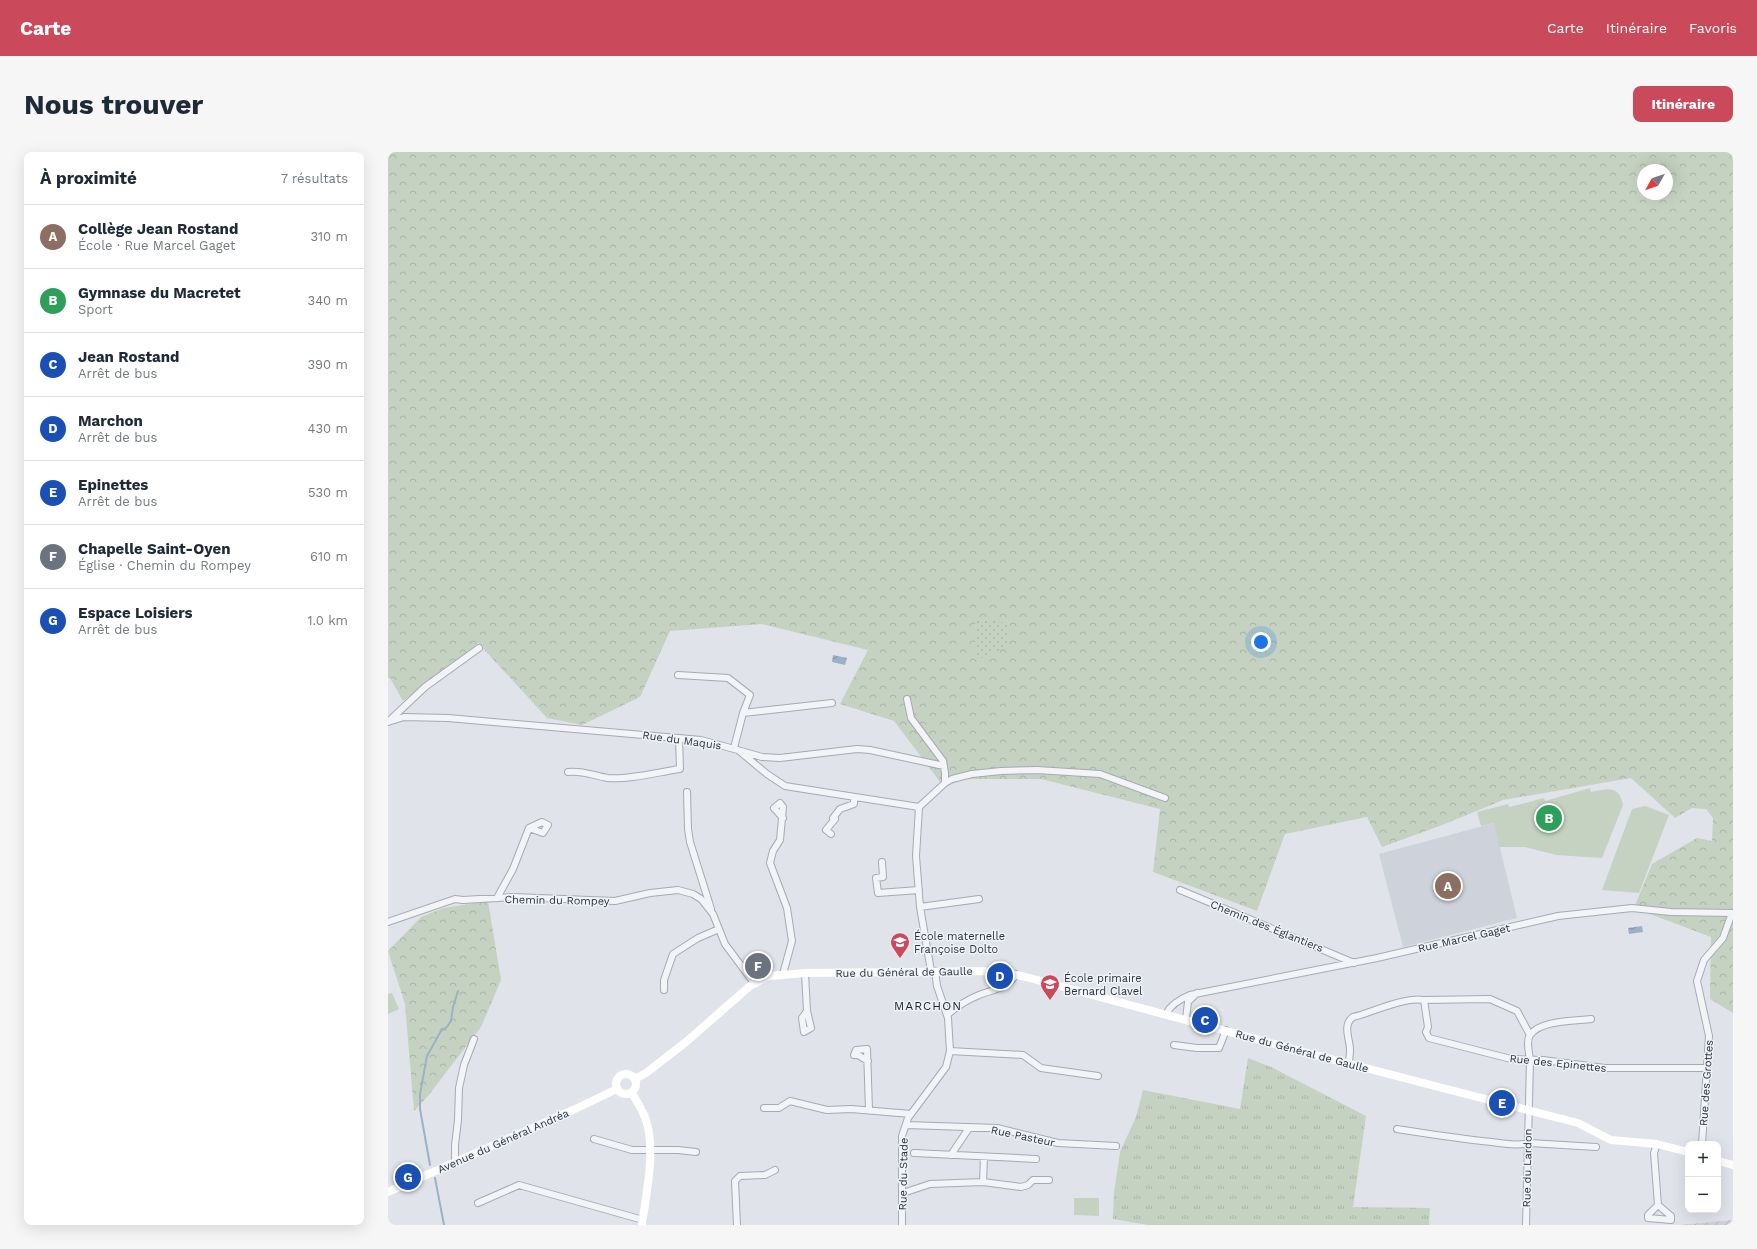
<!DOCTYPE html>
<html lang="fr">
<meta charset="utf-8">
<style>
:root{--surface:#fff;--page:#f6f6f7;--text:#1f2937;--muted:#747a83;--line:#e0e1e3;--accent:#ca495b}
body{margin:0;font-family:"Work Sans",sans-serif;background:var(--page);color:var(--text)}
.controls{position:absolute;right:12px;bottom:12px;display:grid;overflow:hidden;border-radius:8px;box-shadow:0 4px 16px #0002}
.controls button{width:36px;height:36px;display:grid;place-items:center;padding:0;border:0;border-bottom:1px solid var(--line);background:var(--surface);color:var(--text);font:20px sans-serif}
.compass{position:absolute;left:1249px;top:12px;width:36px;height:36px;border-radius:50%;background:var(--surface);box-shadow:0 4px 16px #0002;rotate:230deg}
.you{position:absolute;left:873px;top:490px;width:14px;height:14px;margin:-10px;border:3px solid #fff;border-radius:50%;background:#1a73e8;box-shadow:0 0 0 6px #1a73e833}
.badge{display:grid;place-items:center;width:26px;height:26px;border-radius:50%;background:var(--accent);color:#fff;font-size:13px;font-weight:700}
.pin{position:absolute;translate:-50% -50%;border:2px solid #fff;box-shadow:0 1px 4px #0006}
.list{margin:0;padding:0;list-style:none}
h2{display:flex;justify-content:space-between;align-items:center;height:52px;margin:0;padding:0 16px;font-size:17px}
h2 small{font-size:13px;font-weight:400;color:var(--muted)}
.list li{display:grid;grid-template-columns:26px 1fr auto;gap:12px;align-items:center;box-sizing:border-box;height:64px;padding:0 16px;border-top:1px solid var(--line)}
.list b{display:block;font-size:15px;white-space:nowrap}
.list p{margin:0;font-size:13px;white-space:nowrap;color:var(--muted)}
.list em{font-size:13px;font-style:normal;color:var(--muted)}
.map{position:relative;flex:none;width:1345px;height:1073px;overflow:hidden;border-radius:8px}
header{display:flex;align-items:center;gap:24px;box-sizing:border-box;height:56px;padding:0 20px;background:var(--accent);color:#fff}
header strong{font-size:19px}
nav{display:flex;gap:22px;margin-inline-start:auto;font-size:14px}
.intro{display:flex;align-items:center;justify-content:space-between;box-sizing:border-box;height:96px;padding:0 24px}
h1{margin:0;font-size:28px}
.button{padding:10px 18px;border-radius:8px;background:var(--accent);color:#fff;font-size:14px;font-weight:700}
main{display:flex;gap:24px;padding:0 24px}
aside{flex:1;background:var(--surface);border-radius:8px;box-shadow:0 4px 16px #0002}
.map>svg:first-child{display:block}
.built{fill:#ced2da}
.industrial{fill:url(#industrial-furrows)}
.grass{fill:url(#grass-tufts)}
.forest{fill:url(#forest-crowns);fill-rule:evenodd}
.park{fill:url(#park-dots)}
.garden{fill:#c5d2c1}
.water{fill:url(#water-waves)}
.lines{fill:none;stroke-linecap:round;stroke-linejoin:round}
.stream{stroke:#9cb1c8;stroke-width:2}
.street-casing{stroke:#a5aab3;stroke-width:8}
.street{stroke:#f3f4f7;stroke-width:6}
.secondary{stroke:#fff;stroke-width:8}
.labels{text-anchor:middle;stroke-width:3;stroke-linejoin:round;paint-order:stroke}
.street-label{font-size:11px;fill:#29313f;stroke:#eff2f6}
.poi-label{font-size:11px;fill:#29313f;stroke:#eff2f6;text-anchor:start}
.neighbourhood-label{font-size:12px;letter-spacing:1px;fill:#1b2230;stroke:#eff2f6}
</style>
<header>
<strong>Carte</strong>
<nav><a>Carte</a><a>Itinéraire</a><a>Favoris</a></nav>
</header>
<div class="intro"><h1>Nous trouver</h1><a class="button">Itinéraire</a></div>
<main>
<aside>
<h2>À proximité<small>7 résultats</small></h2>
<ul class="list">
<li><span class="badge" style="background:#8d6e63">A</span><div><b>Collège Jean Rostand</b><p>École · Rue Marcel Gaget</p></div><em>310 m</em></li>
<li><span class="badge" style="background:#2e9e5b">B</span><div><b>Gymnase du Macretet</b><p>Sport</p></div><em>340 m</em></li>
<li><span class="badge" style="background:#1a4fb4">C</span><div><b>Jean Rostand</b><p>Arrêt de bus</p></div><em>390 m</em></li>
<li><span class="badge" style="background:#1a4fb4">D</span><div><b>Marchon</b><p>Arrêt de bus</p></div><em>430 m</em></li>
<li><span class="badge" style="background:#1a4fb4">E</span><div><b>Epinettes</b><p>Arrêt de bus</p></div><em>530 m</em></li>
<li><span class="badge" style="background:#6b7280">F</span><div><b>Chapelle Saint-Oyen</b><p>Église · Chemin du Rompey</p></div><em>610 m</em></li>
<li><span class="badge" style="background:#1a4fb4">G</span><div><b>Espace Loisiers</b><p>Arrêt de bus</p></div><em>1.0 km</em></li>
</ul>
</aside>
<div class="map">
<svg width="1345" height="1073" viewBox="0 0 1345 1073">
<defs>
<pattern id="industrial-furrows" width="10" height="10" patternUnits="userSpaceOnUse"><rect width="10" height="10" fill="#ced2da"/><path d="M-1 1l2-2M0 10L10 0M9 11l2-2" fill="none" stroke="#b1b5bc"/></pattern>
<pattern id="grass-tufts" width="24" height="20" patternUnits="userSpaceOnUse"><rect width="24" height="20" fill="#c5d2c1"/><path d="M3 7l-1-3M5 7V3M7 7l1-3M15 17l-1-3M17 17v-4M19 17l1-3" fill="none" stroke="#a9b5a7"/></pattern>
<pattern id="forest-crowns" width="20" height="18" patternUnits="userSpaceOnUse"><rect width="20" height="18" fill="#c5d2c1"/><path d="M2 6a3 3 0 1 1 6 0M12 15a3 3 0 1 1 6 0" fill="none" stroke="#a9b5a7"/></pattern>
<pattern id="park-dots" width="8" height="8" patternUnits="userSpaceOnUse"><rect width="8" height="8" fill="#c5d2c1"/><path d="M2 2h.1M6 6h.1" fill="none" stroke="#a9b5a7" stroke-width="1.8" stroke-linecap="round"/></pattern>
<pattern id="water-waves" width="16" height="10" patternUnits="userSpaceOnUse"><rect width="16" height="10" fill="#9cb1c8"/><path d="M0 5q4-4 8 0t8 0" fill="none" stroke="#7f91a4"/></pattern>
</defs>
<rect width="100%" height="100%" fill="#e0e3e9"/>
<path class="built" d="M1106,671L1129,766L1015,795L991,702Z"/>
<path class="industrial" d="M1345,1068V1073H1291Z"/>
<path class="grass" d="M860,906L885,916L978,964L965,1055L1042,1056L1041,1073H760L725,1067L726,1041L732,1000L748,965L755,938L852,957Z"/>
<path class="forest" d="M0,0H1345V861L1322,847L1323,785L1246,756L1264,712L1309,686L1324,689L1325,666L1318,657L1304,656L1287,666L1243,626L1115,648L1057,672L994,695L979,665L897,682L869,759L765,720L772,657L653,627H577L556,635L506,569L452,552L480,498L374,472L282,479L252,545L194,573L159,566L90,491L73,507L15,549L2,526H0ZM1255,18H1279V42H1255Z
M100,749L113,828L93,875L40,944L26,959L17,852L0,799L33,765L56,756Z"/>
<path class="park" d="M587,466L619,471C628,496 605,502 587,508Z"/>
<path class="garden" d="M1202,636L1203,640C1219,637 1231,632 1235,653L1214,706L1168,703L1137,695H1111L1106,671L1093,674L1089,660L1120,652L1121,655L1156,646L1157,649Z
M1257,654L1281,663L1251,741L1214,738L1244,657Z
M4,841L11,857L0,862V842Z
M686,1046H711V1064L686,1063Z"/>
<path class="water" d="M445,503L459,506L457,513L444,510Z
M1254,774L1255,780L1241,782L1240,776Z"/>
<g class="lines">
<path class="stream" d="M42,1013L32,957V942L39,904L53,879L59,875L63,869L65,855L70,839
M47,1026L56,1073"/>
<defs>
<path id="street" d="M290,523L340,526L362,543L355,561
M519,547L523,566L555,609L557,621V631
M1,569L37,535L91,496
M0,570L16,565L60,566L313,588L350,598L379,622L397,634L531,655L528,704L532,755L543,819
M346,596L355,561L444,551
M353,599L374,605L392,606L469,597L482,598L556,614
M180,620C194,618 206,624 220,626C242,628 270,620 292,617L291,586
M299,640L300,677L302,690L323,757
M531,655L557,631L564,627L584,622L613,619L649,618L712,622L777,646
M395,666L386,656L392,651L395,655L392,688L385,699L382,711L399,756L404,789L395,822
M443,682L438,678L447,667L445,666L452,657L466,652V646
M494,710L495,725L488,726L490,741L531,738
M792,738L966,811
M109,746L125,717L141,676L154,670L160,673L155,681L141,676
M532,755L591,747
M0,770L67,747L75,748L125,745L227,749L262,741L290,738L305,742L313,747L325,762L337,792L366,831
M417,821L419,859L423,876L416,880L414,866L419,859
M276,838V828L285,802L310,786L331,777
M1036,848L1102,847L1129,859L1142,883
M778,862C783,852 792,847 802,843L989,806L1170,764L1244,756L1283,760L1345,761
M559,863C569,854 579,848 591,843C606,837 620,837 628,822
M798,867L800,850L809,841
M786,893L809,896H831L838,878
M562,899L635,903L653,916L710,924
M480,909L470,903H466L468,898L479,897L481,958
M961,911C961,907 962,903 962,898C962,887 954,873 965,865C986,860 1014,845 1036,848L1040,875L1038,880L1041,886L1123,907L1155,908L1217,916H1319
M376,956H391L402,949L439,958L463,957L523,962
M518,973L609,976L670,991L728,994
M1009,977C1041,982 1072,987 1104,990C1116,992 1130,994 1142,991L1208,995
M206,987L244,998H290L308,1000
M1269,992L1266,1001L1270,1053L1283,1064V1068L1260,1066V1063L1270,1053
M1314,992L1321,884L1309,829L1316,808L1335,786L1344,761
M526,1001L648,1007
M563,1003L581,976
M67,1009V993L70,968L71,936L76,913L86,887
M595,1030L596,1005
M515,1041L542,1032L595,1030L633,1035L640,1033L645,1028H661
M90,1051L131,1033L255,1068
M349,1073L347,1029L352,1024L377,1023L387,1018
M514,1073V984L520,966L558,915L562,899L560,866L549,834L547,819
M1138,1073L1142,908C1141,900 1138,889 1142,883C1153,868 1187,869 1203,867"/>
</defs>
<use href="#street" class="street-casing"/>
<use href="#street" class="street"/>
<path class="secondary" d="M228 932a10 10 0 1 1 20 0a10 10 0 1 1-20 0Z
M247,927L258,921L298,890L362,834L381,824L417,821L609,819L638,825L912,899L1190,971L1223,988L1269,992L1300,1000
M244,941C249,950 255,959 258,968C268,999 258,1042 254,1073
M1330,1009L1345,1013
M0,1040L185,958L229,937"/>
</g>
<defs>
<symbol id="school-pin" viewBox="-11 -11 22 30"><path d="M0 17L-7.5 6A9.5 9.5 0 1 1 7.5 6Z" fill="#ca495b" stroke="#eff2f6"/><path d="M0-5L7-2L0 1L-7-2ZM-4 1L0 2.5L4 1V4Q0 6-4 4Z" fill="#fff"/></symbol>
</defs>
<g fill-rule="evenodd">
<use href="#school-pin" x="501" y="779" width="22" height="30"/>
<use href="#school-pin" x="651" y="821" width="22" height="30"/>
</g>
<g class="labels">
<g class="street-label">
<text transform="translate(294 588) rotate(8)" y="4">Rue du Maquis</text>
<text transform="translate(169 748) rotate(1)" y="4">Chemin du Rompey</text>
<text transform="translate(879 774) rotate(22)" y="4">Chemin des Églantiers</text>
<text transform="translate(1076 786) rotate(-13)" y="4">Rue Marcel Gaget</text>
<text transform="translate(516 820) rotate(-1)" y="4">Rue du Général de Gaulle</text>
<text transform="translate(914 899) rotate(15)" y="4">Rue du Général de Gaulle</text>
<text transform="translate(1170 911) rotate(6)" y="4">Rue des Epinettes</text>
<text transform="translate(1318 931) rotate(-86)" y="4">Rue des Grottes</text>
<text transform="translate(635 984) rotate(12)" y="4">Rue Pasteur</text>
<text transform="translate(115 989) rotate(-24)" y="4">Avenue du Général Andréa</text>
<text transform="translate(1139 1016) rotate(-89)" y="4">Rue du Lardon</text>
<text transform="translate(515 1022) rotate(-89)" y="4">Rue du Stade</text>
</g>
<g class="poi-label">
<text x="526" y="788">École maternelle<tspan x="526" dy="13">Françoise Dolto</tspan></text>
<text x="676" y="830">École primaire<tspan x="676" dy="13">Bernard Clavel</tspan></text>
</g>
<g class="neighbourhood-label">
<text x="540" y="858">MARCHON</text>
</g>
</g>
</svg>
<div class="controls">
<button>+</button>
<button>−</button>
</div>
<svg class="compass" viewBox="-18 -18 36 36"><path d="M0-13l5 13h-10z" fill="#e53935"/><path d="M0 13l5-13h-10z" fill="#747a83"/></svg>
<div class="you"></div>
<div class="pin badge" style="left:1060px;top:734px;background:#8d6e63">A</div>
<div class="pin badge" style="left:1161px;top:666px;background:#2e9e5b">B</div>
<div class="pin badge" style="left:817px;top:868px;background:#1a4fb4">C</div>
<div class="pin badge" style="left:612px;top:824px;background:#1a4fb4">D</div>
<div class="pin badge" style="left:1114px;top:951px;background:#1a4fb4">E</div>
<div class="pin badge" style="left:370px;top:814px;background:#6b7280">F</div>
<div class="pin badge" style="left:20px;top:1025px;background:#1a4fb4">G</div>
</div>
</main>
